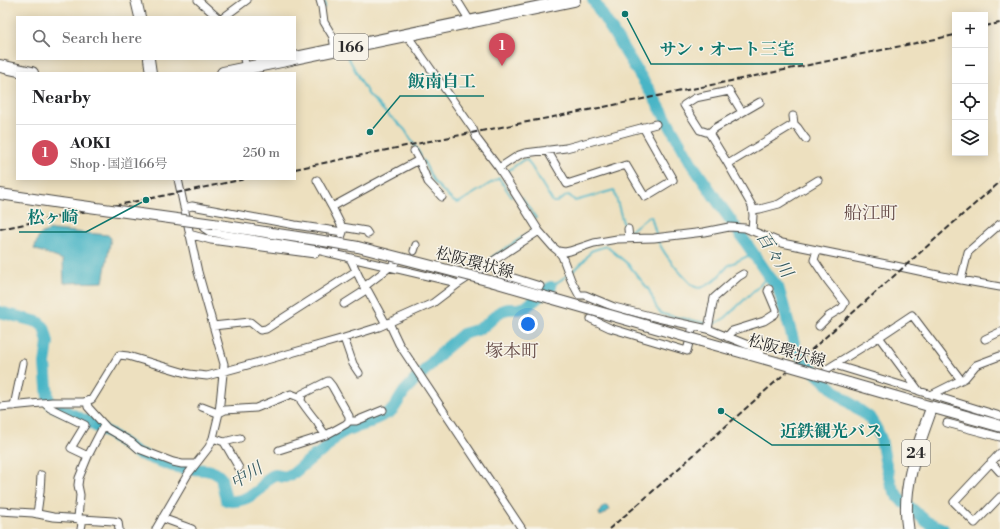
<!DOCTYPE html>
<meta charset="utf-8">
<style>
:root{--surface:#fff;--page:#f2f2f2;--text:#202124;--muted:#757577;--line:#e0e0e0;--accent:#d1495b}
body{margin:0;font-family:"Libre Bodoni","Noto Serif JP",serif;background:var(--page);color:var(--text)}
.controls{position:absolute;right:12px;top:12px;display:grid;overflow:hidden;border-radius:0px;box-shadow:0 2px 10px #0003}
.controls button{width:36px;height:36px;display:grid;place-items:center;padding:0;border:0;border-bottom:1px solid var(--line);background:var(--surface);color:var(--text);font:20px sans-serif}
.you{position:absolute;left:528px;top:324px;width:14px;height:14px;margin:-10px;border:3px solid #fff;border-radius:50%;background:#1a73e8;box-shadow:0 0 0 6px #1a73e833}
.badge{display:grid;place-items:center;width:26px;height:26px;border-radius:50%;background:var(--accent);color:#fff;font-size:13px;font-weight:700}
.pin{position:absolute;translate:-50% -33px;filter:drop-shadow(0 1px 2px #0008)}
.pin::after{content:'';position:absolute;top:21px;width:14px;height:12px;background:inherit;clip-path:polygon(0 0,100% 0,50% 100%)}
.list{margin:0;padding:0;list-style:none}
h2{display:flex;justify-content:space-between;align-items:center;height:52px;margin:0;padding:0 16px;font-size:17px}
h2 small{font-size:13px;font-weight:400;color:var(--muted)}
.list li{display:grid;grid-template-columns:26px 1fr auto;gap:12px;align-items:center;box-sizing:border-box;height:56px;padding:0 16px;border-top:1px solid var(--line)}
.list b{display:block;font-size:15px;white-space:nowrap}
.list p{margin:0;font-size:13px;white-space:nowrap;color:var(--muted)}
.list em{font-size:13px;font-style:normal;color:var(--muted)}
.icon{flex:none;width:22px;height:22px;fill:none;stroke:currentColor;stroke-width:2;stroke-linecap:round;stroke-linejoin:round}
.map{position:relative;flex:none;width:1000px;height:529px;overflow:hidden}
.search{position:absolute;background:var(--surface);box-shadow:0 2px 10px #0003;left:16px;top:16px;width:280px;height:44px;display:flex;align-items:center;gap:10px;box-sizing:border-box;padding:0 14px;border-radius:0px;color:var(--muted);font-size:15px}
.panel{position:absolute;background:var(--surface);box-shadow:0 2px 10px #0003;left:16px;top:72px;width:280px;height:108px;border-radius:0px}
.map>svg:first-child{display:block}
.water{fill:#49b5c6;stroke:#3a7078}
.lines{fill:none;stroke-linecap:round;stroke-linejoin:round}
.stream{stroke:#49b5c6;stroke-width:2}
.river{stroke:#49b5c6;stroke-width:12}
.street-tunnel{stroke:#c6bca1;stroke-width:7;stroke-dasharray:7 3.5;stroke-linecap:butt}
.street-casing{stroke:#484641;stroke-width:9}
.secondary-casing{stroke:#484641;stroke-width:12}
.primary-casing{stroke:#484641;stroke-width:13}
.highway-casing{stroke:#484641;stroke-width:14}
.street{stroke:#fff;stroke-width:7}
.secondary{stroke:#fff;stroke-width:10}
.primary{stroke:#fff;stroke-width:11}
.highway{stroke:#fff;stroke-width:12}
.rail{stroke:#2b2b2b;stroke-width:2;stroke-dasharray:6 3;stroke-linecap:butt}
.secondary-bridge-casing{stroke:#484641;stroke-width:12;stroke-linecap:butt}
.secondary-bridge{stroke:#fff;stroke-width:10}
.labels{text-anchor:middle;stroke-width:3;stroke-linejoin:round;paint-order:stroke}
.shield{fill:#f7f3e8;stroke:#686764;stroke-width:1}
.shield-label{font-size:15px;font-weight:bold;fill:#2b2b2b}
.street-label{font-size:16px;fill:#2b2b2b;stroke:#f7f3e8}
.water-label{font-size:17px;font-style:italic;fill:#365b61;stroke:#f7f3e8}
.quarter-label{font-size:18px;fill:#694f4b;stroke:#f7f3e8}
.leader{fill:none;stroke:#0f766e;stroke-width:1.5}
.callout-dot{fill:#0f766e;stroke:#f7f3e8;stroke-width:1.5}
.callout-label{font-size:17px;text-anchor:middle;font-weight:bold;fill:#0f766e;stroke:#f7f3e8;stroke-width:3;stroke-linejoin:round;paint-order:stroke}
</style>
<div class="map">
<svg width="1000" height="529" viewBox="0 0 1000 529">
<rect width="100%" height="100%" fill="#f7f3e8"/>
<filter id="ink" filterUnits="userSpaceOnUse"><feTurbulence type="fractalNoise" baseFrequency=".025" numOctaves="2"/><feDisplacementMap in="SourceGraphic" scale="8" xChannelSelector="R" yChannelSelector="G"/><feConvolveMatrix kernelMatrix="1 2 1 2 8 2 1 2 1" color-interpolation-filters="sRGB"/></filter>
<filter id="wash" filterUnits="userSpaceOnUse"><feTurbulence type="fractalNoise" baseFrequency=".012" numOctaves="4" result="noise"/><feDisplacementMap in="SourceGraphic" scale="16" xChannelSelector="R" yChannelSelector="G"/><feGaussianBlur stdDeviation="0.9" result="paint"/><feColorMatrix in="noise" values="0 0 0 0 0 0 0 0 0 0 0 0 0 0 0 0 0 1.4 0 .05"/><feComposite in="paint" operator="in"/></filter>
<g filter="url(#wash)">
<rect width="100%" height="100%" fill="#ede0bf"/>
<path class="water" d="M53,230L108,235L111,238L103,282L64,283L63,260L34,249C40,235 37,233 53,230Z
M604,506H607L609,509L608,511L603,515L600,516L599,513L601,509Z"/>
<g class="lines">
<path class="stream" d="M323,0L325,2V8
M348,57L368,94L386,113L399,124L405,130L421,156
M423,160L434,182L453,201L457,203L460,202L499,178L511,196
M504,174L523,160H526L528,161L553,202H557L568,195L570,196L575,201L614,190L625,230
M522,198L536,218
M630,231L648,217L651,216L656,234
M658,241C666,258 678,271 691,284C694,287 697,288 701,288L714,281L729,265L754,253
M492,257L526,235
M541,284L551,287C567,275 581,268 591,251L606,246L628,264L649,290L657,309L662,314L711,324L718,322L725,318L760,285L768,275"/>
<path class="river" d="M593,0L656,101L692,164L768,275L778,287L796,350L817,374L836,392L851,404L869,417L876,428L881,439L885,460L891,485L898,497L927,522L943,529
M0,312L38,322L44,327L48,342L45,364L48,398L52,405L88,422L112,435L137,453L173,466L181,468L206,470L211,471L217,474L221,478L226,500C236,504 251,497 259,490C263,486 266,480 272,476L275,475L285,477L294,473L314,456L323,451L338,435L347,430L369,423L375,419L390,412L394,408L404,392L444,350L463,334L477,330L484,326L501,311L508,309H519L526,307L551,287"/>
</g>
</g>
<g filter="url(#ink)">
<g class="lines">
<path class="street-tunnel" d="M579,295L591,319
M947,423L954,401"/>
<defs>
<path id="street" d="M198,0L217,17
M320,0L322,7L324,22L333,37L335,50
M457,0L470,21
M224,17L247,0
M407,35L473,129L477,139L499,168L539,231L553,247L558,251L565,252L570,251L594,243L617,239L654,238L704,232L729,227L745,228L782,243L802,247L891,265L961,280L1000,287
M244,59L246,68
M742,112L729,91L695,98L684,105L700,130L709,133L728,164L794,124
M793,116L794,124L798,128L805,138L806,139
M709,133L715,128L760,102
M547,150L567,184L626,165L645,197L673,180L643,127
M414,151L419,160
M728,164L752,206L753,215L752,231
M499,168L519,155L525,153L566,148L656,124
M317,180L332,207L342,227L343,232L335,254
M332,207L374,184L419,160L428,182L442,197
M184,208L192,206L295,225L343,232
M753,210L760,209L779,204L818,180
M200,222L204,228L210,232L317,250L449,281L458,284
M342,227L366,231L368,234
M628,229L629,238
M189,234L211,240L315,254
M817,250L814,260L828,281L845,303L842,308L829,316L819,326
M414,251L416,245
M558,251L562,256L571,280L579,295H585L614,307L662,319L708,329L758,349L763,359
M348,258H350L364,287L395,263
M489,264L501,274L540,286
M961,280L968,252L1000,224
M364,287L366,290L368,291L386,324
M344,304L366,290
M591,319L610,328L687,351L693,326
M390,323L391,327L399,344L522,529
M213,326L250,322L260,330L266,329L356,271
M708,329L714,298L738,277L743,274
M727,337L732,331L764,321L775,314L776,310L768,291L769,289
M879,337L919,391L1000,416
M344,338L353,364L359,373
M985,339L1000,332
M835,365L917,390
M827,369L879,337L912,315L961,380L931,395
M961,380L965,378L976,365L1000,356
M87,401L88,407L107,428L131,442L139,449L173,462L182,464H195
M44,403L50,408L85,425L71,448L88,456
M14,406L23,363
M0,407L52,402H84L92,399L119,355L128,356L189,374L207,376L270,359L344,338L379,327L433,303L458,284L539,231
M202,407L215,412L219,413L225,410L256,408L291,394L301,398
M349,421L346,424L326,435C322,431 320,427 317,422C311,415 306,408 301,401L302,394L328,381L332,386L349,416V421H356L383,410
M947,423L1000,437
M213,438L224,442L239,468
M224,442L240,438
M279,450L326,435
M1000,453L954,502L975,523L1000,497
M991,462L1000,472
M0,511L33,513L53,517L113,521L118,522L119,529
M37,514L40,492L41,475
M162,518L192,529
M81,529L82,524L78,518L80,495L78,485L79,478L88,456L104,425
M156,529L188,474L209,447L213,438L219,413L224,364L198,272L178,179"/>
<path id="secondary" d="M136,0L140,17
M149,59L151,73
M0,194L60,203
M213,224L330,242
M494,282L550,298
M701,341L776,362
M849,383L932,407"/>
<path id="primary" d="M908,529C901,487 918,446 932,407L1000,426"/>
<path id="highway" d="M295,58L574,0
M0,66L32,73
M223,73L291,59"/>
</defs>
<use href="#street" class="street-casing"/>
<use href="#secondary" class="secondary-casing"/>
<use href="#primary" class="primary-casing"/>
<use href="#highway" class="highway-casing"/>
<use href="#street" class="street"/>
<use href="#secondary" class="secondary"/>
<use href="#primary" class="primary"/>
<use href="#highway" class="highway"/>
<path class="rail" d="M985,26L1000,23
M295,169L430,141L599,108L955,35
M0,229L245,179
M609,529L642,501L969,209L1000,182"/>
<defs>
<path id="secondary-bridge" d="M60,203L213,224
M330,242L358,247L494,282
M550,298L701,341
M776,362L849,383"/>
</defs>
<use href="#secondary-bridge" class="secondary-bridge-casing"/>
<use href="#secondary-bridge" class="secondary-bridge"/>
</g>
</g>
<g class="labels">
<g class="shield">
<rect x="334" y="34" width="34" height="26" rx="3"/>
<rect x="902" y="440" width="28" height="26" rx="3"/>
</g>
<g class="shield-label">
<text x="351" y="52">166</text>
<text x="916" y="458">24</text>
</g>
<g class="street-label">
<text transform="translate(475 262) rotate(15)" y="6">松阪環状線</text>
<text transform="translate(787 350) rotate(16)" y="6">松阪環状線</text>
</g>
<g class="water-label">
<text transform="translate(775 254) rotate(57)" y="6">百々川</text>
<text transform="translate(246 475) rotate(-31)" y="6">中川</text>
</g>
<g class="quarter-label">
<text x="871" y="219">船江町</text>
<text x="512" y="357">塚本町</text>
</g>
</g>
<path class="leader" d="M625 14L651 64H803M370 132L400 96H484M146 200L86 232H19M721 411L772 445H890"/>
<g class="callout-dot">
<circle cx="625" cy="14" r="4"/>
<circle cx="370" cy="132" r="4"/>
<circle cx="146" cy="200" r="4"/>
<circle cx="721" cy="411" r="4"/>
</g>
<g class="callout-label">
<text x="727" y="55">サン・オート三宅</text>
<text x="442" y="87">飯南自工</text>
<text x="53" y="223">松ヶ崎</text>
<text x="831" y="437">近鉄観光バス</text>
</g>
</svg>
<div class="controls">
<button>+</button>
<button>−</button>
<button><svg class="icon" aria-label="locate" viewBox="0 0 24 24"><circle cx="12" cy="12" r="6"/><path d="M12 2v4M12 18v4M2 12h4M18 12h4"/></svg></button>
<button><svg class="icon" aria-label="layers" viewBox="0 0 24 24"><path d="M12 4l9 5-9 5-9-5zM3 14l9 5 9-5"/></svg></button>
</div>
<div class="you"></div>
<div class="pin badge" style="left:502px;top:66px">1</div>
<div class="search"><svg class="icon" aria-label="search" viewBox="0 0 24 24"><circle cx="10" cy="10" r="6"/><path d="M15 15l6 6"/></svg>Search here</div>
<section class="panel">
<h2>Nearby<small></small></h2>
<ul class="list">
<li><span class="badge">1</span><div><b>AOKI</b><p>Shop · 国道166号</p></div><em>250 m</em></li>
</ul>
</section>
</div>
